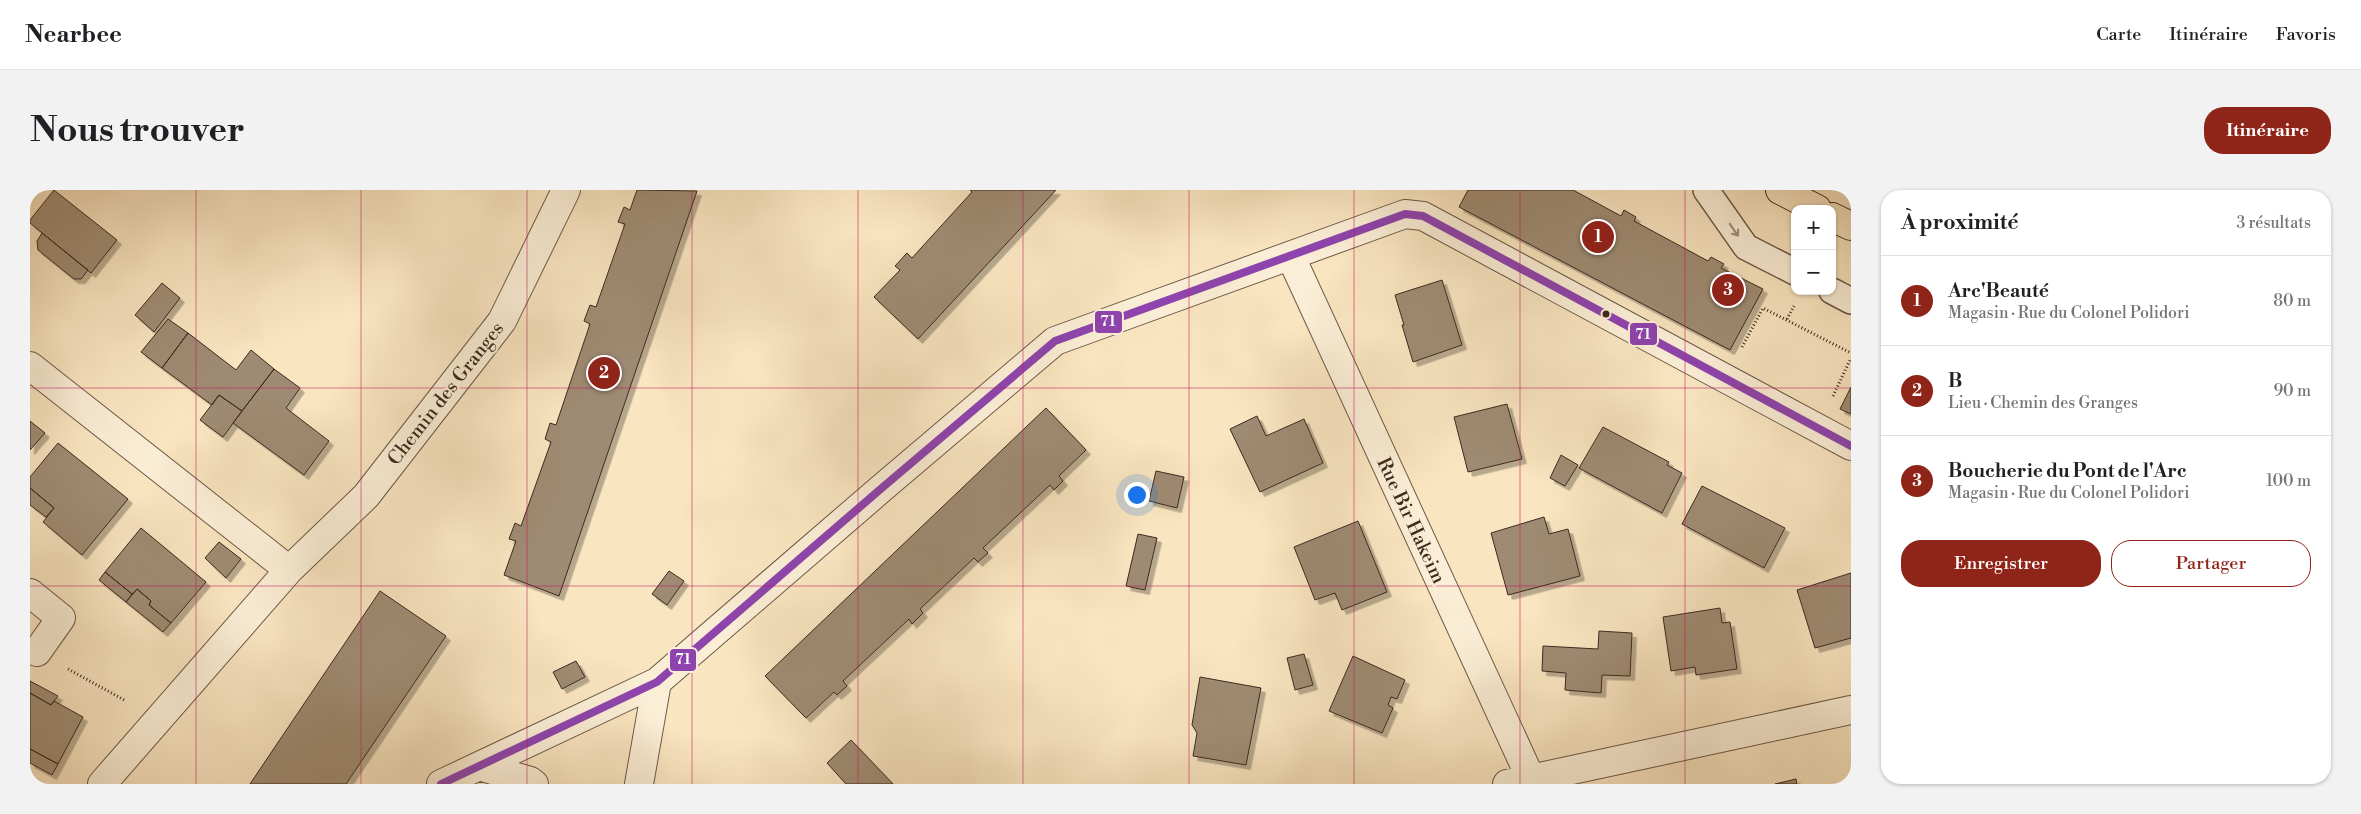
<!DOCTYPE html>
<html lang="fr">
<meta charset="utf-8">
<style>
:root{--surface:#fff;--page:#f2f2f2;--text:#202124;--muted:#757577;--line:#e0e0e0;--accent:#8f2418}
body{margin:0;font-family:"Libre Bodoni",serif;background:var(--page);color:var(--text)}
.controls{position:absolute;right:15px;top:15px;display:grid;overflow:hidden;border-radius:10px;box-shadow:0 1px 4px #0004}
.controls button{width:45px;height:45px;display:grid;place-items:center;padding:0;border:0;border-bottom:1px solid var(--line);background:var(--surface);color:var(--text);font:25px sans-serif}
.you{position:absolute;left:1106px;top:304px;width:18px;height:18px;margin:-12px;border:4px solid #fff;border-radius:50%;background:#1a73e8;box-shadow:0 0 0 8px #1a73e833}
.badge{display:grid;place-items:center;width:32px;height:32px;border-radius:50%;background:var(--accent);color:#fff;font-size:16px;font-weight:700}
.pin{position:absolute;translate:-50% -50%;border:2px solid #fff;box-shadow:0 1px 5px #0006}
.list{margin:0;padding:0;list-style:none}
h2{display:flex;justify-content:space-between;align-items:center;height:65px;margin:0;padding:0 20px;font-size:21px}
h2 small{font-size:16px;font-weight:400;color:var(--muted)}
.list li{display:grid;grid-template-columns:32px 1fr auto;gap:15px;align-items:center;box-sizing:border-box;height:90px;padding:0 20px;border-top:1px solid var(--line)}
.list b{display:block;font-size:19px;white-space:nowrap}
.list p{margin:0;font-size:16px;white-space:nowrap;color:var(--muted)}
.list em{font-size:16px;font-style:normal;color:var(--muted)}
.actions{display:flex;gap:10px;padding:15px 20px}
.actions a{flex:1;padding:11px 0;border:1px solid var(--accent);border-radius:20px;text-align:center;font-size:18px;color:var(--accent)}
.actions .main{background:var(--accent);color:#fff}
.map{position:relative;flex:none;width:1821px;height:594px;overflow:hidden;border-radius:20px}
header{display:flex;align-items:center;gap:30px;box-sizing:border-box;height:70px;padding:0 25px;background:var(--surface);border-bottom:1px solid var(--line)}
header strong{font-size:24px}
nav{display:flex;gap:28px;margin-inline-start:auto;font-size:18px}
.intro{display:flex;align-items:center;justify-content:space-between;box-sizing:border-box;height:120px;padding:0 30px}
h1{margin:0;font-size:35px}
.button{padding:12px 22px;border-radius:20px;background:var(--accent);color:#fff;font-size:18px;font-weight:700}
main{display:flex;gap:30px;padding:0 30px}
aside{flex:1;background:var(--surface);border-radius:20px;box-shadow:0 1px 4px #0004}
.map>svg:first-child{display:block}
.building{fill:#9f8b73;stroke:#3d291f;filter:url(#shadow)}
.lines{fill:none;stroke-linecap:round;stroke-linejoin:round}
.lane-casing{stroke:#6c5847;stroke-width:28}
.street-casing{stroke:#6c5847;stroke-width:30}
.primary-casing{stroke:#3d291f;stroke-width:30}
.path{stroke:#3d291f;stroke-width:3;stroke-dasharray:1 2.5;stroke-linecap:butt}
.lane{stroke:#fbeed6;stroke-width:25}
.street{stroke:#fbeed6;stroke-width:28}
.primary{stroke:#f9e5c0;stroke-width:28}
.bus-1-casing{stroke:#fbeed6;stroke-width:11}
.bus-1{stroke:#8e44ad;stroke-width:8}
.oneway{stroke:#9c8c7a}
.grid{fill:none;stroke:#c2185b;stroke-width:1;stroke-opacity:0.55}
.bus-dot{fill:#3d291f;stroke:#fbeed6;stroke-width:2}
.labels{text-anchor:middle;stroke-width:4.5;stroke-linejoin:round;paint-order:stroke}
.street-label{font-size:19px;fill:#3d291f;stroke:#fbeed6}
.line-badge{stroke:#fbeed6;stroke-width:2}
.badge-label{font-size:14px;text-anchor:middle;font-weight:bold;fill:#fff}
</style>
<header>
<strong>Nearbee</strong>
<nav><a>Carte</a><a>Itinéraire</a><a>Favoris</a></nav>
</header>
<div class="intro"><h1>Nous trouver</h1><a class="button">Itinéraire</a></div>
<main>
<div class="map">
<svg width="1821" height="594" viewBox="0 0 1821 594">
<defs>
<filter id="shadow"><feDropShadow dx="4.5" dy="4.5" stdDeviation="0" flood-color="#0004"/></filter>
</defs>
<rect width="100%" height="100%" fill="#f9e5c0"/>
<filter id="stains"><feTurbulence type="fractalNoise" baseFrequency=".004" numOctaves="4"/><feColorMatrix values="0 0 0 0 .2 0 0 0 0 .09 0 0 0 0 .02 0 0 0 .5 -.17"/></filter>
<radialGradient id="worn" r=".72"><stop offset=".6" stop-color="#630" stop-opacity="0"/><stop offset="1" stop-color="#630" stop-opacity=".3"/></radialGradient>
<path class="building" d="M24,0L87,50L61,83L0,33V30Z
M607,0L667,1L529,406L474,385L486,351L479,349L485,333L491,336L521,252L515,249L520,233L526,235L560,134L554,131L560,115L566,117L595,34L588,32L594,17L600,20Z
M940,0H1026L888,149L844,107L870,80L865,76L877,63L882,68L942,2Z
M1438,0H1543L1591,26L1594,20L1606,27L1604,31L1678,71L1681,67L1694,74L1691,78L1733,99L1700,160L1429,17Z
M12,43L58,80L51,89H44L8,60L7,51Z
M1412,90L1432,155L1383,172L1372,135H1374L1365,105Z
M132,93L150,108L124,142L105,125Z
M138,129L158,143L132,178L111,162Z
M158,143L206,180L221,160L244,179L212,221L189,205L182,215L132,178Z
M244,179L270,198L256,218L299,251L274,285L203,233Z
M1821,197V224L1810,219Z
M189,205L212,221L193,247L170,230Z
M1477,214L1492,269L1438,282L1424,227Z
M1016,218L1056,260L1029,286L1033,291L1024,300L1020,295L953,358L958,363L948,372L944,368L890,419L893,423L882,434L879,429L813,491L817,496L807,505L804,502L776,528L735,486Z
M1227,226L1236,246L1274,229L1293,273L1230,302L1200,239Z
M0,231L15,243L0,260Z
M1573,237L1639,272L1637,275L1652,283L1632,323L1549,278Z
M28,253L98,309L52,365L13,332L24,318L0,298V287Z
M1531,265L1548,275L1535,296L1520,288Z
M1126,281L1154,287L1147,318L1119,311Z
M1672,296L1755,338L1734,378L1652,334Z
M0,298L24,318L16,327L0,315Z
M1514,327L1519,344L1538,339L1550,386L1478,405L1461,343Z
M1328,331L1357,402L1312,420L1305,403L1285,410L1264,357Z
M111,338L176,392L141,433L119,415L121,411L107,399L102,404L75,382Z
M1108,344L1127,348L1115,400L1096,396Z
M189,352L211,369L196,388L175,368Z
M639,381L654,391L637,415L622,404Z
M75,382L102,404L96,412L69,390Z
M1821,383V448L1785,458L1767,400Z
M107,399L121,411L119,415L141,433L133,442L96,412Z
M350,401L416,446L316,594H220Z
M1690,418L1692,433L1700,432L1707,479L1666,485L1665,477L1641,481L1633,427Z
M1569,441L1602,443L1600,486L1572,485L1571,503L1535,500L1536,483L1512,481L1513,456L1568,459Z
M1274,464L1283,495L1265,500L1257,468Z
M1323,466L1375,490L1367,509L1361,507L1358,515L1363,518L1352,543L1299,521Z
M546,471L555,487L532,499L523,482Z
M1170,487L1231,498L1216,575L1163,566L1167,543L1162,535Z
M0,491L28,506L21,515L0,503Z
M0,503L21,515L24,511L53,527L28,574L0,559Z
M821,550L863,594H816L797,573Z
M0,559L28,574L22,585L0,573Z
M1766,589L1767,594H1745Z"/>
<g class="lines">
<defs>
<path id="lane" d="M1676,0L1716,57L1765,82
M1802,101L1821,111"/>
<path id="street" d="M1261,67L1501,589L1499,594
M0,176L259,380
M0,403L31,428L7,462
M449,576L500,591L504,594
M72,594L259,380L336,306L472,131L536,0
M411,594L627,492L853,297L1025,151L1375,24L1393,26L1821,256
M609,594L627,492
M1477,594L1821,520"/>
<path id="primary" d="M1750,0L1787,19
M1802,27L1821,36"/>
</defs>
<use href="#lane" class="lane-casing"/>
<use href="#street" class="street-casing"/>
<use href="#primary" class="primary-casing"/>
<path class="path" d="M1757,129L1764,116
M1712,157L1733,118L1821,163
M1803,206L1821,168
M38,479L96,511"/>
<use href="#lane" class="lane"/>
<use href="#street" class="street"/>
<use href="#primary" class="primary"/>
<defs>
<path id="bus-1" d="M411,594L627,492L853,297L1025,151L1375,24L1393,26L1821,256"/>
</defs>
<use href="#bus-1" class="bus-1-casing"/>
<use href="#bus-1" class="bus-1"/>
</g>
<defs><path id="oneway-shaft" d="M-6 0H5M1.5-3L5.5 0L1.5 3" fill="none" stroke-width="1.6" stroke-linecap="round" stroke-linejoin="round" transform="scale(1.25)"/></defs>
<use class="oneway" href="#oneway-shaft" transform="translate(1704 40) rotate(55)"/>
<path class="grid" d="M166,0V594M331,0V594M497,0V594M662,0V594M828,0V594M993,0V594M1159,0V594M1324,0V594M1490,0V594M1655,0V594M0,198H1821M0,396H1821"/>
<circle class="bus-dot" cx="1576" cy="124" r="4.5"/>
<g class="labels">
<g class="street-label">
<text transform="translate(415 203) rotate(-52)" y="7">Chemin des Granges</text>
<text transform="translate(1382 330) rotate(65)" y="7">Rue Bir Hakeim</text>
</g>
</g>
<g class="line-badge">
<rect x="1064" y="120" width="29" height="24" rx="5" fill="#8e44ad"/>
<rect x="1599" y="132" width="29" height="24" rx="5" fill="#8e44ad"/>
<rect x="639" y="458" width="28" height="24" rx="5" fill="#8e44ad"/>
</g>
<g class="badge-label">
<text x="1078" y="136">71</text>
<text x="1613" y="149">71</text>
<text x="653" y="474">71</text>
</g>
<rect width="100%" height="100%" filter="url(#stains)"/>
<rect width="100%" height="100%" fill="url(#worn)"/>
</svg>
<div class="controls">
<button>+</button>
<button>−</button>
</div>
<div class="you"></div>
<div class="pin badge" style="left:1568px;top:47px">1</div>
<div class="pin badge" style="left:574px;top:183px">2</div>
<div class="pin badge" style="left:1698px;top:100px">3</div>
</div>
<aside>
<h2>À proximité<small>3 résultats</small></h2>
<ul class="list">
<li><span class="badge">1</span><div><b>Arc'Beauté</b><p>Magasin · Rue du Colonel Polidori</p></div><em>80 m</em></li>
<li><span class="badge">2</span><div><b>B</b><p>Lieu · Chemin des Granges</p></div><em>90 m</em></li>
<li><span class="badge">3</span><div><b>Boucherie du Pont de l'Arc</b><p>Magasin · Rue du Colonel Polidori</p></div><em>100 m</em></li>
</ul>
<div class="actions"><a class="main">Enregistrer</a><a>Partager</a></div>
</aside>
</main>
